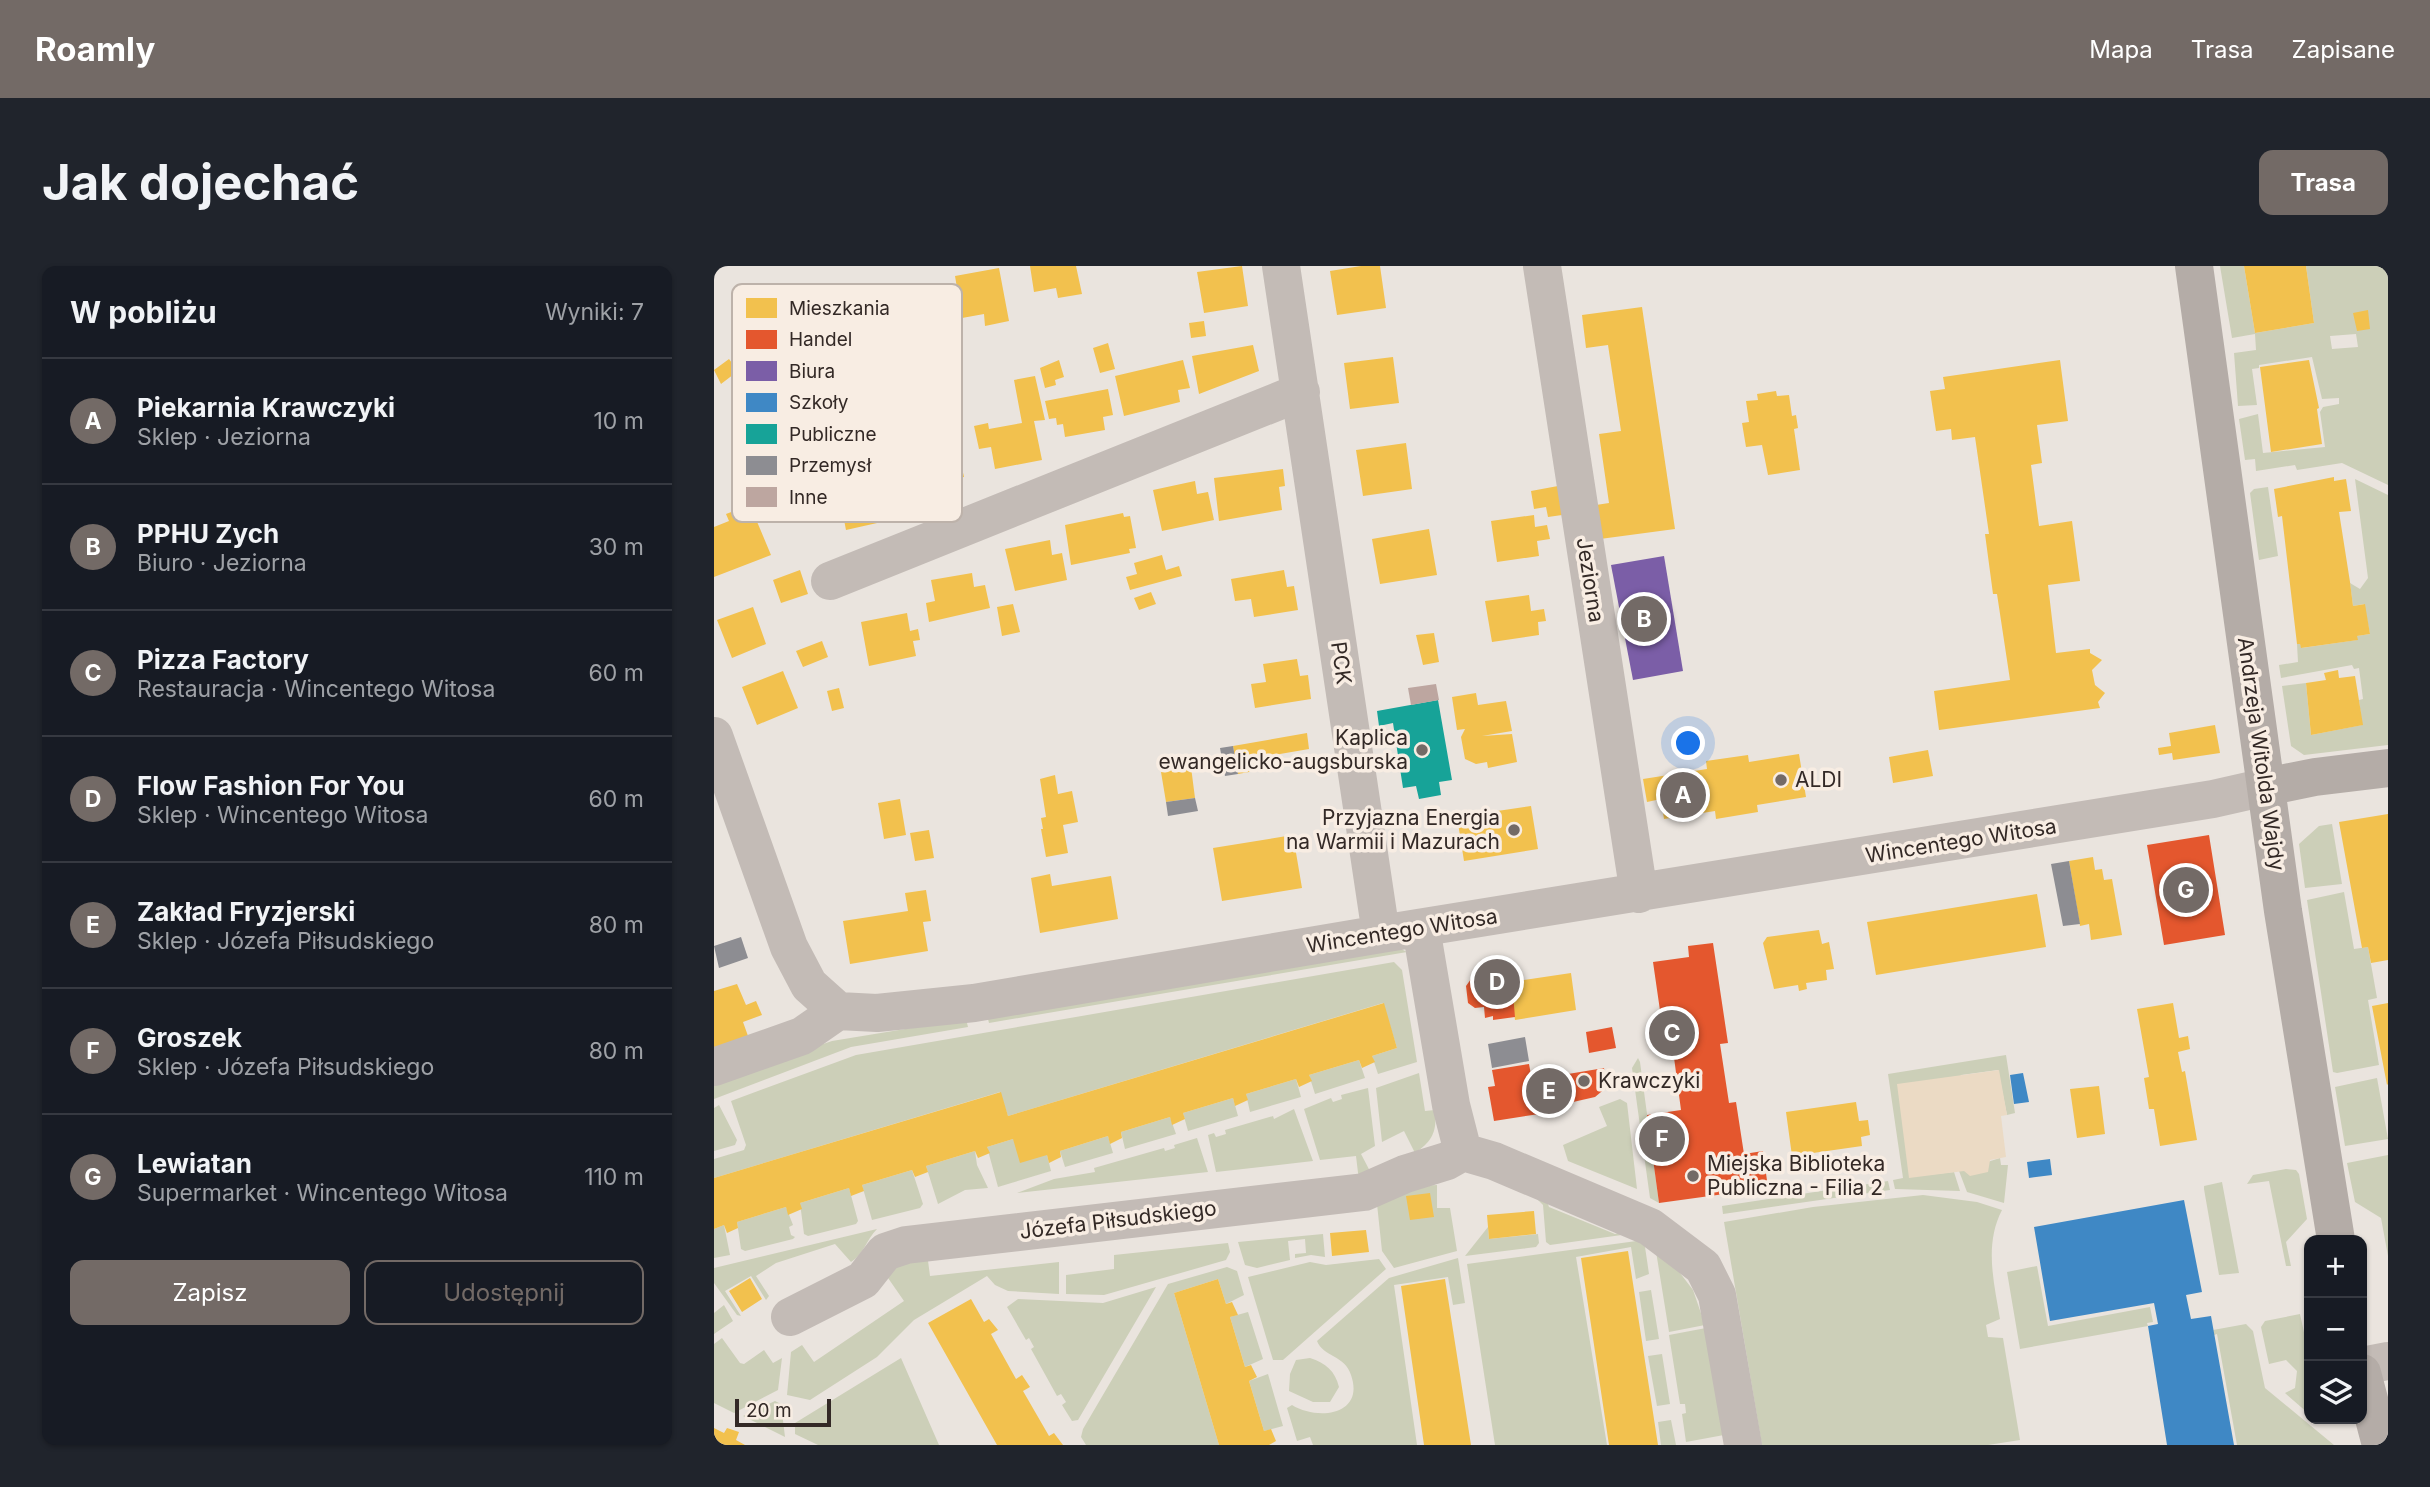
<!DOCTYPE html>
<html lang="pl">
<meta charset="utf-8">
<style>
:root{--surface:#171b24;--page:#20242c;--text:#f1f3f6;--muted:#9ea1a6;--line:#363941;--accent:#736a66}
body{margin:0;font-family:Inter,sans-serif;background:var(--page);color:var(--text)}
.controls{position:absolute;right:21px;bottom:21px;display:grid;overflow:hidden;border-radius:14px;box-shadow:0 2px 5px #0004}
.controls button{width:63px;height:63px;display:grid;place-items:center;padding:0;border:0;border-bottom:2px solid var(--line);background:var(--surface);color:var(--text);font:35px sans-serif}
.scale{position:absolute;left:21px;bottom:18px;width:96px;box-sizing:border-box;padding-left:7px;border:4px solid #332926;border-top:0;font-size:19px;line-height:24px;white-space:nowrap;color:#332926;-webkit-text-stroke:5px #f8ede3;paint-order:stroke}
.you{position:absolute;left:975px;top:478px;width:24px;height:24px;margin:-18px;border:5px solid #fff;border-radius:50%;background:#1a73e8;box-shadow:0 0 0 10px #1a73e833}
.badge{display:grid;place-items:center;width:46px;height:46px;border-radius:50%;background:var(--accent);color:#fff;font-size:23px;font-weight:700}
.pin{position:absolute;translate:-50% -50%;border:4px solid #fff;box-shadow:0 2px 7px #0006}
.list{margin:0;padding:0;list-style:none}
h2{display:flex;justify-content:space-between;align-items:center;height:91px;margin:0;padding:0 28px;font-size:30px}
h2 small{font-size:23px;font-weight:400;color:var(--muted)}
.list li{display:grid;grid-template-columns:46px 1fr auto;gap:21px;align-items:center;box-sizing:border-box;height:126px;padding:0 28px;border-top:2px solid var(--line)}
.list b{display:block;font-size:26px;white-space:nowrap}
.list p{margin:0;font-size:23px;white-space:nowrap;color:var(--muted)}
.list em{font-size:23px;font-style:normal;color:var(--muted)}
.actions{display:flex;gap:14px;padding:21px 28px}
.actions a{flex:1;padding:16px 0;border:2px solid var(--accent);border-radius:14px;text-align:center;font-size:24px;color:var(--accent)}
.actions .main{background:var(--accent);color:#fff}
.icon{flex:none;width:38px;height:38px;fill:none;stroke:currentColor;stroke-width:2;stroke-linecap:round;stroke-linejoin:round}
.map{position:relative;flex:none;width:1674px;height:1179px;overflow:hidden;border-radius:14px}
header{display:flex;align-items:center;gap:42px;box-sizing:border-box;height:98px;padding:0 35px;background:var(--accent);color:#fff}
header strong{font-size:33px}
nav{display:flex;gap:38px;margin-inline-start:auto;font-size:24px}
.intro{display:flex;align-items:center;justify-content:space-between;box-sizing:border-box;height:168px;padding:0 42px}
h1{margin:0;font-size:49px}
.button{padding:18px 32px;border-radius:14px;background:var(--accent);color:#fff;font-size:24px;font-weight:700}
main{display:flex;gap:42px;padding:0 42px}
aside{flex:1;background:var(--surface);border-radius:14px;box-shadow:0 2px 5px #0004}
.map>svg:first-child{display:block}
.green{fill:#cccfb8;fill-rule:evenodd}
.sand{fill:#ebdac4}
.homes{fill:#f2c14e}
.shops{fill:#e4572e}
.offices{fill:#7b5ea7}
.schools{fill:#3f88c5}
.public{fill:#17a398}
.industry{fill:#8d8d92}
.building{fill:#bda6a0}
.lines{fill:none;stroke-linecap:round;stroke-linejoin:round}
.street{stroke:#c3bbb6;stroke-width:38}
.secondary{stroke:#b4aca7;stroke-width:38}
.poi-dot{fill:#736a66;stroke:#f8ede3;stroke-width:2.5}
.labels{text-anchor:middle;stroke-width:7;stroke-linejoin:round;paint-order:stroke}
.street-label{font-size:21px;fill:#332926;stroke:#f8ede3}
.poi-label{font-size:21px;fill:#332926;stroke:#f8ede3;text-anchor:start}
.key{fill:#f8ede3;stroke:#bdb2aa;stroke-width:2}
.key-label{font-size:19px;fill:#332926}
</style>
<header>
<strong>Roamly</strong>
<nav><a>Mapa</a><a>Trasa</a><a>Zapisane</a></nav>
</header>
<div class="intro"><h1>Jak dojechać</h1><a class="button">Trasa</a></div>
<main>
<aside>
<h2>W pobliżu<small>Wyniki: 7</small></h2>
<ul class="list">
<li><span class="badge">A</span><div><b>Piekarnia Krawczyki</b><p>Sklep · Jeziorna</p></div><em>10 m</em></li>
<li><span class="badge">B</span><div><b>PPHU Zych</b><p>Biuro · Jeziorna</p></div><em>30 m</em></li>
<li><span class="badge">C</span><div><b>Pizza Factory</b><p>Restauracja · Wincentego Witosa</p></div><em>60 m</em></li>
<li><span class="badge">D</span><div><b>Flow Fashion For You</b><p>Sklep · Wincentego Witosa</p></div><em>60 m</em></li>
<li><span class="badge">E</span><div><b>Zakład Fryzjerski</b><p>Sklep · Józefa Piłsudskiego</p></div><em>80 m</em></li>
<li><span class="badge">F</span><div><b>Groszek</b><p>Sklep · Józefa Piłsudskiego</p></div><em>80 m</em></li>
<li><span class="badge">G</span><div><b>Lewiatan</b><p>Supermarket · Wincentego Witosa</p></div><em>110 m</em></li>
</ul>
<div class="actions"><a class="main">Zapisz</a><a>Udostępnij</a></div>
</aside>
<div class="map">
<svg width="1674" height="1179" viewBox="0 0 1674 1179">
<rect width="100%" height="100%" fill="#eae4de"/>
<path class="green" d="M1506,0H1530L1541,67L1600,57L1592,0H1674V219L1628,197L1583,204L1581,199L1542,205L1541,193L1531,194L1525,153L1544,148L1549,187L1611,181L1606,146L1609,141L1625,138V132L1608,133L1598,91L1545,99V102L1538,103L1543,139L1524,140L1520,87L1542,84L1541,68L1518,72ZM1642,68L1644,81L1618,83L1616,70Z
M1641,213L1674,229V479L1590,489L1577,480L1568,420L1592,417L1597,469L1648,459L1645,434L1649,433L1645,402L1640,403L1638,399L1567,412L1565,399L1584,396L1583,378H1586L1588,382L1643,374V370L1656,368L1650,338L1639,340L1636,317L1646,323L1654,312Z
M1554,221L1564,290L1545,294L1536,227L1540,223Z
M1618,558L1628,618L1591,622L1585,578L1605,560Z
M1630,626L1640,683L1654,681L1663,732L1654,734L1665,799L1623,807L1619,806L1593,634Z
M685,682L693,686L275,757L273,749Z
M680,696L688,704L703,796L664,808L658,790L683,782L669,737L294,850L286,826L0,912V893L30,884L32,879L17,835L142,789Z
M252,753L254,761L137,781L0,833V815L118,775Z
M1292,789L1301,847L1293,849L1284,804L1247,809L1195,911L1240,906L1246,925L1181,923L1179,914L1189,912L1174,808Z
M924,792L926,796L945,937L936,932L918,802Z
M645,794L651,812L601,828L595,809Z
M705,807L711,845L721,844C723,865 719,875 701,887L690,865L668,876L662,822Z
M1663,812L1674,873L1631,880L1621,821Z
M582,813L587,831L536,846L532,828Z
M654,822L661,880L647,888L658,909L645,915L642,890L606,894L590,843L617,832L619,836L628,833L627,829Z
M519,832L524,850L474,865L469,847Z
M906,833L913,837L923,923L854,895L849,879L893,860L885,841Z
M5,839L23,874L21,879L0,885V842Z
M580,843L599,895L502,906L494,869L500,867L502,871L512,868L511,864L559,850L560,853Z
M456,851L462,868L411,883L407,866Z
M394,870L399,887L351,901L346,885Z
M483,872L494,906L303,927L340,913L381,906L380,902L450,882L451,885L461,882L460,879Z
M299,873L333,889L337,905L284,921L273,881Z
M261,885L263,899L274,922L251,924L224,938L212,900Z
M1674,889V990L1667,952L1641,936L1633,897Z
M1286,892L1287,899H1294L1290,937L1253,926L1245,905Z
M1572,903L1582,904L1585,908L1593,953L1572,976L1577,1000H1572L1555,915L1533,918L1539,909Z
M198,904L209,938L206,942L158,954L148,919Z
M1174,915L1176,924L1009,948L1008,940Z
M1508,916L1525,1007L1505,1009L1490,923V920Z
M723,919V942H736L743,985L680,1002L668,985L663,938L704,920Z
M135,922L144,955L142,958L94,970L90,968L86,937Z
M830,927L835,941L901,968L919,962L929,966L836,979L832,976L829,939L821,931Z
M1209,929L1263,936L1288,944C1270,979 1280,1016 1286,1053L1272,1059L1274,1071L1289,1072L1306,1174L1274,1179H1048L1010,956L1099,941Z
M72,941L79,959L75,961L77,969L81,971L79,973L31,985L27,983L23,956Z
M10,959L16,989L0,992V963Z
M774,961L775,973L824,968L825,977L822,981L751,990Z
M163,963C152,974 150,988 137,996L121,978L62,997L42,1010L55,1030L52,1034L37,1010L11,1025L27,1050L23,1049L0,1017V1002Z
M609,968L611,991L597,989L581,992V988L592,987L591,973L574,975L576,994L543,1002L531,999L524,976Z
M940,973L979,1024L991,1059L955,1066Z
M930,974L935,1008L922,1013L917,981L862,991L893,1179H781L753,998Z
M514,977L516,986L512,994L390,1029L352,1028V1009L400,1003V989Z
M213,987L216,1010L345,996V1028L294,1025L281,1019L273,1010L200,1054L163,1091L96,1134L73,1129L77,1086L88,1079L100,1096L190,1035L174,1012V1004Z
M744,992L751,1037L739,1039L734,1011L680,1019L703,1179H599L596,1171L583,1175L573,1142L578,1139C604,1155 651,1149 637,1109C631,1089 609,1091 603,1075L675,1012Z
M665,993L672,1003L569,1094H559L534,1011L596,996L612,999Z
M1323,1000L1334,1060L1436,1041L1439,1056L1433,1057L1434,1060L1306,1083L1293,1006Z
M513,1001L523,1005L530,1029L512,1038L504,1013L460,1027L505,1179H372L367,1171L369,1163L454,1018Z
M442,1021L364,1154L358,1155L348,1139L352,1136L347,1128L343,1130L317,1083L320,1081L315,1072L312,1074L293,1041L304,1033L389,1037Z
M937,1024L945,1073L932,1075L925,1026Z
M10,1039L19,1055L0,1068V1047Z
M534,1046L549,1093L531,1101L516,1051Z
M1586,1048L1595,1089V1148L1571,1127L1581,1122L1583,1105L1572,1094L1555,1098L1547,1061L1551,1055Z
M1532,1058L1539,1065L1551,1122L1620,1179H1523L1503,1068L1500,1069L1499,1064Z
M992,1062L1010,1169L972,1176L968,1148L972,1147L971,1138H966L955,1069Z
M8,1072L26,1097L30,1098L50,1084L59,1097L68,1092L64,1124L20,1147L0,1137V1078Z
M948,1088L956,1138L943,1140L934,1090Z
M187,1092L225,1179H104L81,1168V1157Z
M596,1092C612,1097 621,1105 625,1121L616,1136H599L575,1125L576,1108L582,1094Z
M554,1108L569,1160L550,1165L535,1115Z
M61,1135L67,1138L71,1171L29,1150Z
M957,1154L962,1179H947L944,1156Z"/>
<path class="sand" d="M1285,804L1293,849L1287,850L1292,891L1276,894L1274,906L1256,910L1250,905L1195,912L1183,818Z"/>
<path class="homes" d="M316,0H362L368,28L344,32L342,22L320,26Z
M528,0L534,40L490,47L483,6Z
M647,0H666L672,42L623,49L616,5Z
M1530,0H1592L1600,57L1541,67Z
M285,2L295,55L271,60L270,48L248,52L241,10Z
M928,41L961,263L886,273L882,239L895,237L885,168L907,165L894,79L872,82L868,49Z
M1654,44L1656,63L1643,65L1639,47Z
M490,55L492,70L477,72L475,57Z
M394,77L401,103L386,107L379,82Z
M539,79L545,105L485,128L478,90Z
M679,91L685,137L636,143L630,97Z
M15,93L24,105L7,118L0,104Z
M345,94L350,111L341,114L342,119L331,122L326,102Z
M469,94L476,122L464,124L466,136L410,150L401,110Z
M1346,94L1354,155L1323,159L1328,197L1317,199L1325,260L1358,255L1366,315L1334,319L1342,387L1376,383V387L1388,394L1378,404L1381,419L1391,427L1384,436L1386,442L1225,464L1220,425L1296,414L1283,328H1279L1271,268H1275L1261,171L1238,174L1237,163L1222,165L1216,125L1231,123L1229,111Z
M1595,94L1605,142L1603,143L1608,178L1557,186L1546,101Z
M321,110L331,154L320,155L328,194L281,203L277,181L265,183L260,160L274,157L275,163L308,157L300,114Z
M394,123L399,149L389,151L391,164L351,171L349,158L343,159L342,152L335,153L331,135Z
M1062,125L1063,130L1075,129L1078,150L1082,149L1084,162L1080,163L1086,204L1054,209L1048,179L1032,181L1028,157L1035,156L1032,135L1044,134L1043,128Z
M692,177L698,223L649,230L642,184Z
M244,184L250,211L241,212L244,225L201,233L194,194Z
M569,203L571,220L565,221L568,244L505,255L500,212Z
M1620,211V215L1632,213L1637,245L1625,246L1636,316L1639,340L1651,338L1656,368L1643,370L1644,374L1587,382L1586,378H1583L1568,250L1564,251L1560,223Z
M170,214L175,240L169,242L172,255L132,264L124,223Z
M481,215L483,228L494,226L500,254L448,265L439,224Z
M844,220L848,249L834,251L832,241L820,243L817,225Z
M36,239L57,289L0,311V261L15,255L12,248Z
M409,247L410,251L416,250L422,282L415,283L416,287L357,299L351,259Z
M820,249L821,261L833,259L836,273L823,275L825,290L783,296L777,255Z
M715,263L723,309L666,318L658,273Z
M336,274L338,289L348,287L353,314L301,325L291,283Z
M448,289L452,304L465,300L468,310L416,324L412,311L423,308L420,297Z
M86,304L94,328L67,337L59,314Z
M570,304L573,321L580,320L584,344L540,351L537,333L521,335L517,313Z
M258,307L260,321L271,319L276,342L215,356L212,337L221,335L217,314Z
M437,326L442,338L425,344L420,332Z
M815,329L817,345L830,343L832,355L824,356L825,369L778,376L771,335Z
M299,338L306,366L288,370L283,341Z
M39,341L52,378L18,392L3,354Z
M193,347L196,365L204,363L206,374L199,375L202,390L155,400L147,356Z
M720,367L725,396L709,399L702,369Z
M108,375L114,391L89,401L82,385Z
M583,393L586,410L594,409L597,433L541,442L537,418L552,416L549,398Z
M1624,404L1625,412L1641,410L1649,459L1597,469L1592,417L1612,414L1610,407Z
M69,405L84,442L43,459L28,421Z
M125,422L130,442L118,445L113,425Z
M762,427L764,439L792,435L798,465L768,470L798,468L803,496L774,502L773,496L762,498L751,493L747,471L751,463L743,464L738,431Z
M1501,459L1506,487L1459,494L1458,487L1445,489L1444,482L1457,480L1455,467Z
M593,467L595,483L566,488L568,500L524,508L519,480Z
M1214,484L1219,510L1179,517L1175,491Z
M1085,488L1092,531L1043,539L1044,546L1002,553L1001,545L950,553L947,533L933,536L929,513L993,503L992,495L1034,489L1035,496Z
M477,501L481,532L452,536L447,506Z
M341,509L344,528L358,525L364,556L349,559L354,587L332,591L327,563H329L327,552L332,551L326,513Z
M186,533L192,569L170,573L164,537Z
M817,540L824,583L750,595L743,551Z
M1674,548V694L1657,697L1654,681L1648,682L1625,556Z
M215,564L220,592L201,595L196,567Z
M579,569L588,622L508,635L499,582Z
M1379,591L1381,604L1388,603L1390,614L1398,613L1408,669L1377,674L1375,658L1366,660L1355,595Z
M336,608L338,620L397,610L404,653L326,667L317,612Z
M212,624L217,655L209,656L214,685L136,698L129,655L194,645L191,627Z
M1323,628L1332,681L1162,709L1153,656Z
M1105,664L1108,678L1115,676L1120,703L1112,704L1113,714L1092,717L1093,723L1085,725L1084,719L1060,723L1049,677L1053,671Z
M857,707L862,744L801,754L796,716Z
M23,718L32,739L42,735L48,749L29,756L34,770L0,782V725Z
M670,737L683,782L658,790L661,796L648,802L645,794L595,809L598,815L585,821L582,813L532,828L534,834L521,840L519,832L469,847L471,853L458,859L456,851L407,866L408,872L396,878L394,870L346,885L347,891L335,897L333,889L306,897L299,873L273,881L276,887L264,892L261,885L212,900L214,906L201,911L198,904L148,919L150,925L137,930L135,922L86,937L88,943L74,949L72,941L23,956L24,962L13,967L10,959L0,963V912L287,826L294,850Z
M1459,737L1465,772L1474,770L1476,783L1464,786L1468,806L1471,805L1483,874L1446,880L1440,843H1435L1430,812L1435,811L1423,743Z
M1674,737V818L1673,819L1658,740Z
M1385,820L1391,868L1363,872L1356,823Z
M1142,836L1145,855L1154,854L1156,869L1147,871L1148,880L1078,890L1072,846Z
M716,927L720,951L696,954L692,930Z
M820,945L822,968L775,973L773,949Z
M652,964L655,986L618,990L616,967Z
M914,985L918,1011L944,1179H895L867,992Z
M36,1012L48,1033L28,1046L15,1025Z
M504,1013L512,1038L518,1036L524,1049L516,1051L531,1101L537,1099L543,1111L535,1115L550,1165L557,1163L562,1175L555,1179H505L460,1027Z
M731,1013L757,1179H710L687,1020Z
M257,1033L270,1056L275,1053L284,1064L277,1068L302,1113L308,1109L316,1121L309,1125L335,1170L340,1167L349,1179H283L214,1057Z
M0,1162L10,1167L13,1162L25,1166L22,1174L31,1179H0Z"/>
<path class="shops" d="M1495,569L1511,669L1450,679L1433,579Z
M999,677L1014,777L1006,778L1015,837L1022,836L1030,888L1049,885L1054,922L945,937L933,849L967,844L959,784L952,786L939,696L975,691L974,680Z
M797,706L801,751L779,754V750L771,752L770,741L761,742L754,737L752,720L757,713Z
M898,761L902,782L875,787L872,766Z
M815,798L818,814L890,802L893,821L881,831L824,844L825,848L780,855L774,821L781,820L778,804Z"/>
<path class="offices" d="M950,290L969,405L919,414L897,299Z"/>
<path class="schools" d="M1309,807L1315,836L1300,838L1296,809Z
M1336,893L1338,909L1315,912L1313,896Z
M1470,934L1488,1026L1472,1029L1477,1053L1497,1050L1520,1179H1453L1434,1060L1444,1058L1440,1037L1336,1055L1320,961Z"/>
<path class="public" d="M724,434L738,514L725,516L727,529L705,533L702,520L689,522L679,457L665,460L663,445Z"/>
<path class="industry" d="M519,480L524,508L511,510L506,482Z
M481,532L484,545L454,550L452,536Z
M1355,595L1366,658L1349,660L1337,598Z
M27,671L34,692L5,702L0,680Z
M811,771L815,795L778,802L774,778Z"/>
<path class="building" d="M722,418L725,434L697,439L694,422Z"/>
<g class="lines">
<path class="street" d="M567,0L667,668
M828,0L925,628
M116,315L587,126
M0,470L75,681L95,719L124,745L163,747L260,737L667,668L1499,533L1552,521
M707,662L737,839L749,886
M0,801L88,770L124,745
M76,1051L149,1014L171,986L192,979L650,926L691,908L733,895L749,886L780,895L936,961L989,1001L1003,1029L1029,1179
M1648,1100L1674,1095"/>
<path class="secondary" d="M1480,0L1569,645L1622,974
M1552,521L1601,511L1674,502
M1648,1107L1667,1179"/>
</g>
<g class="poi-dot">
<circle cx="708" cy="484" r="7"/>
<circle cx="1067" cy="514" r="7"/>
<circle cx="800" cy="564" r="7"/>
<circle cx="870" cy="815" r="7"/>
<circle cx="979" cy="910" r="7"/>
</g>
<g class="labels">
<g class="street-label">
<text transform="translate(876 314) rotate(81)" y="7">Jeziorna</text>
<text transform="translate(627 397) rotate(82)" y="7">PCK</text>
<text transform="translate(1547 488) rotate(82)" y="7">Andrzeja Witolda Wajdy</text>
<text transform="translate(1247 575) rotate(-9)" y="7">Wincentego Witosa</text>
<text transform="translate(688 665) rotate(-9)" y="7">Wincentego Witosa</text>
<text transform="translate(404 954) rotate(-7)" y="7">Józefa Piłsudskiego</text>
</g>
<g class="poi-label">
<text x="694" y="479" text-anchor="end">Kaplica<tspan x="694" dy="24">ewangelicko-augsburska</tspan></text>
<text x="1081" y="521">ALDI</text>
<text x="786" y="559" text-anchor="end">Przyjazna Energia<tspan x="786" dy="24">na Warmii i Mazurach</tspan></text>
<text x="884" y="822">Krawczyki</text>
<text x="993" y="905">Miejska Biblioteka<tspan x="993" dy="24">Publiczna - Filia 2</tspan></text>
</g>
</g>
<rect x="18" y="18" width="230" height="238" rx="10" class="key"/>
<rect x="32" y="32" width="31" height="20" fill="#f2c14e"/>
<rect x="32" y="64" width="31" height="19" fill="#e4572e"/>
<rect x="32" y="95" width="31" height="20" fill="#7b5ea7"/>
<rect x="32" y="127" width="31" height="19" fill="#3f88c5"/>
<rect x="32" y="158" width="31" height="20" fill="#17a398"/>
<rect x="32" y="190" width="31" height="19" fill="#8d8d92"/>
<rect x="32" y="221" width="31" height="20" fill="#bda6a0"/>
<g class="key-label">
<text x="75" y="49">Mieszkania</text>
<text x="75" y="80">Handel</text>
<text x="75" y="112">Biura</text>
<text x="75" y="143">Szkoły</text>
<text x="75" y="175">Publiczne</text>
<text x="75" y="206">Przemysł</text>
<text x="75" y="238">Inne</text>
</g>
</svg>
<div class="controls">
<button>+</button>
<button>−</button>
<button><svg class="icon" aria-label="layers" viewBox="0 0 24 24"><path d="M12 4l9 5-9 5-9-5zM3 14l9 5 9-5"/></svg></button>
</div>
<div class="scale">20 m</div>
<div class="you"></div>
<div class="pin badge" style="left:969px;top:529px">A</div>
<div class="pin badge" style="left:930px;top:353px">B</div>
<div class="pin badge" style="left:958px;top:767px">C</div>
<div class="pin badge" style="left:783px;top:716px">D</div>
<div class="pin badge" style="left:835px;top:825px">E</div>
<div class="pin badge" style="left:948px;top:873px">F</div>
<div class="pin badge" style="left:1472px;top:624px">G</div>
</div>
</main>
